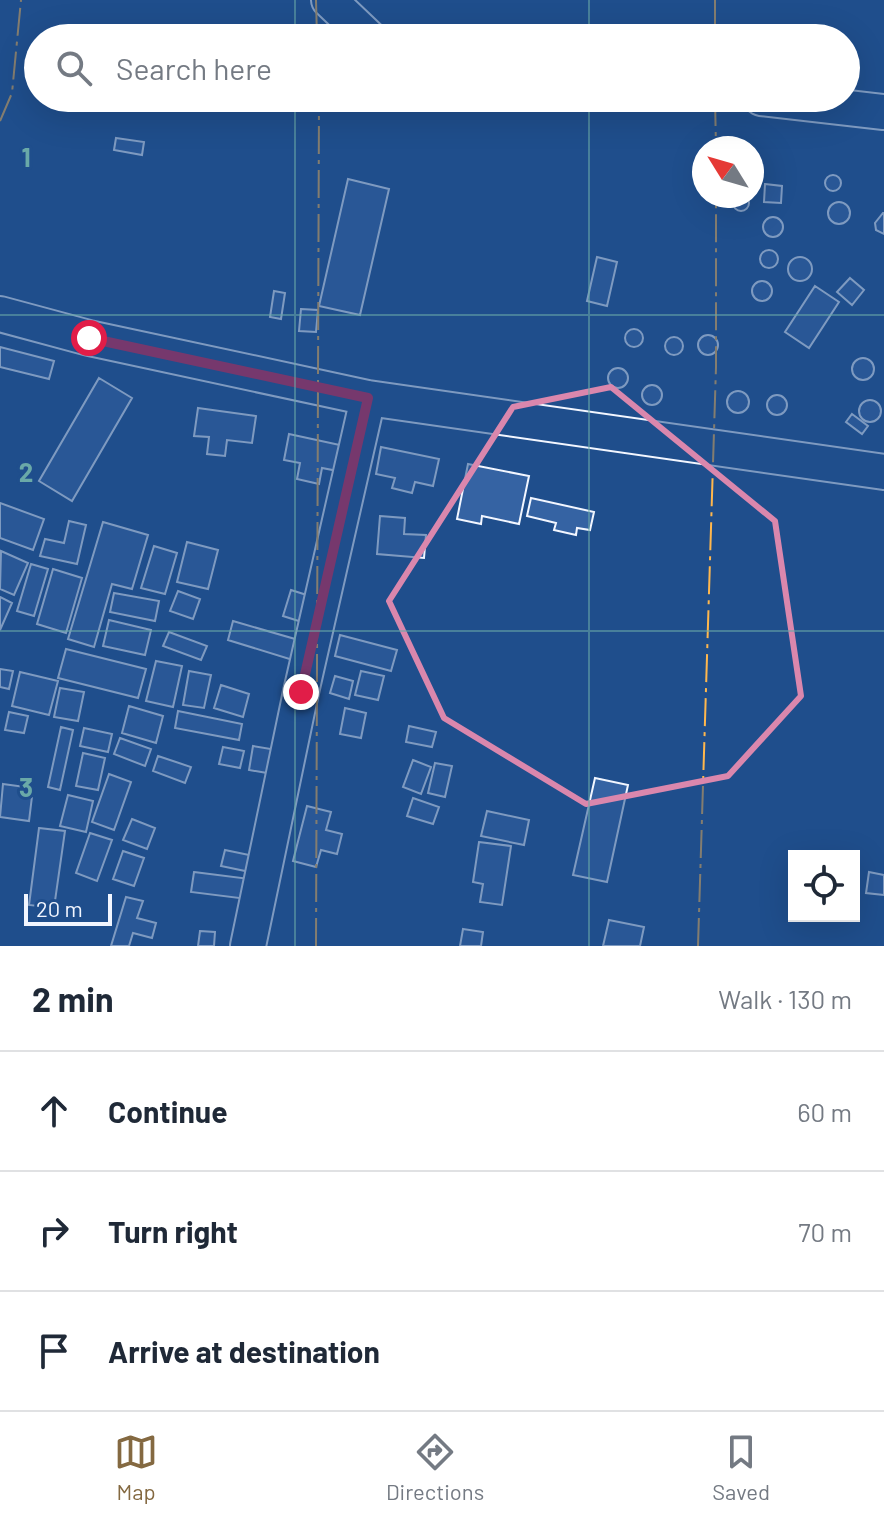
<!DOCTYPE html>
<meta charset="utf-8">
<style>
:root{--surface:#fff;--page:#f2f2f3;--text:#1f2937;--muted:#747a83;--line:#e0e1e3;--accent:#846941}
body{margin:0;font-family:Barlow,sans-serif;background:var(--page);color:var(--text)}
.controls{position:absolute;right:24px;bottom:24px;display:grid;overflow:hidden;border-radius:0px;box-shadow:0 8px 32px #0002}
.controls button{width:72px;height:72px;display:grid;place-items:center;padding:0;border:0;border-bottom:2px solid var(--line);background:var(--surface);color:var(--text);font:40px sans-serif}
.compass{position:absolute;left:692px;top:136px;width:72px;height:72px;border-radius:50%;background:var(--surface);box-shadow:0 8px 32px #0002;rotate:307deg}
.scale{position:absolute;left:24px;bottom:20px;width:88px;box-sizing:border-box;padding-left:8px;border:4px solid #f2f6ff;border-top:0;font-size:22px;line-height:28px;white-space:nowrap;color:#f2f6ff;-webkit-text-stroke:6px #1f4e8c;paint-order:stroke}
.stop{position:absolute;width:24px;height:24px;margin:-18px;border:6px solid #e11d48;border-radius:50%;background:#fff}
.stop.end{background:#e11d48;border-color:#fff;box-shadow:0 2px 8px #0008}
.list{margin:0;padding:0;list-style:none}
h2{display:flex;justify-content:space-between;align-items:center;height:104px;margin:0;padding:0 32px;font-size:34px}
h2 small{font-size:26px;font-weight:400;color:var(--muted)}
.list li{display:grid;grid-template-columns:52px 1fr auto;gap:24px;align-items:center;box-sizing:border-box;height:120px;padding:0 32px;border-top:2px solid var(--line)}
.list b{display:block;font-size:30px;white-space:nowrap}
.list em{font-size:26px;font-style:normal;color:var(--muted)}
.icon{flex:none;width:44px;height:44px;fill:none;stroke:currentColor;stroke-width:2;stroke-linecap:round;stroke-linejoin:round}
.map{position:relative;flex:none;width:884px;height:946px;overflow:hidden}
.search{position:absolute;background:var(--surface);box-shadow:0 8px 32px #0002;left:24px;right:24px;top:24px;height:88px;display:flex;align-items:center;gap:20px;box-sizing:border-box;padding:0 28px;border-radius:44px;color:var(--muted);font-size:30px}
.sheet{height:464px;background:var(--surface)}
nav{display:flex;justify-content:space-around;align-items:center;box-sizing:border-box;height:112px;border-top:2px solid var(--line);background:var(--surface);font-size:22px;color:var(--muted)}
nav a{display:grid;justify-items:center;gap:4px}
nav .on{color:var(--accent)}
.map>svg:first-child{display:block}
.building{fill:#3563a3;stroke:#f2f6ff;stroke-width:2}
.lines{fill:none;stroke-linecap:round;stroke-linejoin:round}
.minor-casing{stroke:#f2f6ff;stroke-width:38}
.minor{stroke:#1f4e8c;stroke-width:34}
.power{stroke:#ffb74d;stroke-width:2;stroke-dasharray:28 6 4 6;stroke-linecap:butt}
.route{stroke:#e11d48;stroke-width:10}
.marked{fill:none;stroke:#da87ad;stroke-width:6;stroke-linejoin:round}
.grid{fill:none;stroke:#6aa9a8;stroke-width:2;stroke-opacity:0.55}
.grid-label{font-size:26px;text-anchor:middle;font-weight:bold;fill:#6aa9a8;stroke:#1f4e8c;stroke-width:6;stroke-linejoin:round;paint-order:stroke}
</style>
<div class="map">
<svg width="884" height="946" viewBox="0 0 884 946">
<rect width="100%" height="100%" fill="#1f4e8c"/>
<path class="building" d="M116,138L144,142L142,155L114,150Z
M825 183a8 8 0 1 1 16 0a8 8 0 1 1-16 0Z
M348,179L389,189L360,315L319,306Z
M765,184L782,186L781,203L764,202Z
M733 203a8 8 0 1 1 16 0a8 8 0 1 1-16 0Z
M828 213a11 11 0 1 1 22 0a11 11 0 1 1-22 0Z
M883,213H884V234L876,230L875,223Z
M763 227a10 10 0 1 1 20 0a10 10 0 1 1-20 0Z
M760 259a9 9 0 1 1 18 0a9 9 0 1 1-18 0Z
M788 269a12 12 0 1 1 24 0a12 12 0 1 1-24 0Z
M597,257L617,262L607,306L587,301Z
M850,278L864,290L852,305L837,292Z
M752 291a10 10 0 1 1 20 0a10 10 0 1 1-20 0Z
M815,286L839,302L809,348L785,332Z
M274,291L285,293L281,319L270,317Z
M301,309L318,310L316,332L299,331Z
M625 338a9 9 0 1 1 18 0a9 9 0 1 1-18 0Z
M698 345a10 10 0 1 1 20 0a10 10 0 1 1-20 0Z
M665 346a9 9 0 1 1 18 0a9 9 0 1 1-18 0Z
M0,347L54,361L49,379L0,367Z
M852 369a11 11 0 1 1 22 0a11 11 0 1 1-22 0Z
M608 378a10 10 0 1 1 20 0a10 10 0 1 1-20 0Z
M99,378L132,398L72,501L39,481Z
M642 395a10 10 0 1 1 20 0a10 10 0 1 1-20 0Z
M727 402a11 11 0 1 1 22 0a11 11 0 1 1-22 0Z
M767 405a10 10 0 1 1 20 0a10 10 0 1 1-20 0Z
M859 411a11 11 0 1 1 22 0a11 11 0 1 1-22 0Z
M198,408L256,416L252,443L227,440L225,456L207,454L209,437L194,436Z
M852,414L868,426L862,434L846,422Z
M289,434L349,447L343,472L322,468L319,484L297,479L300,463L284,460Z
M381,447L439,459L433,486L415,482L412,493L392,488L395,478L376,474Z
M468,464L529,476L519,524L482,516L481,524L457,519Z
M531,498L594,512L590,530L577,528L576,535L554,530L556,523L527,516Z
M0,503L44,519L33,550L0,538Z
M380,516L405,518L404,534L426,535L424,558L377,554Z
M69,521L86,525L77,564L40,556L45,539L64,543Z
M103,522L148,535L132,589L112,584L94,647L68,639Z
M187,542L218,550L208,589L177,582Z
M154,546L177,553L165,594L141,588Z
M1,551L28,563L14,595L0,589Z
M31,564L48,569L34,616L17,611Z
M53,569L82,578L66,633L37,624Z
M291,590L313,597L305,623L283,616Z
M178,591L200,599L193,619L170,611Z
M114,593L159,601L155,621L110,612Z
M0,597L12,603L0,630Z
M109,620L151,630L145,655L103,646Z
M233,621L302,641L296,661L228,640Z
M169,632L207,646L201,660L163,646Z
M340,635L397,650L391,671L335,656Z
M66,649L146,669L138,698L58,678Z
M156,661L182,666L173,707L146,701Z
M0,669L13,671L9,689L0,687Z
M189,671L211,675L204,708L183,705Z
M361,671L384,676L378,700L355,695Z
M20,672L58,681L49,715L12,706Z
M335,676L353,681L349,699L330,693Z
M221,685L249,694L243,717L214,708Z
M60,688L84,692L78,721L54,717Z
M129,706L163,716L156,743L122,733Z
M345,708L366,713L361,738L340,734Z
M178,711L242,724L239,740L175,728Z
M9,712L28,716L24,733L5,730Z
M409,726L436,732L432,747L406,742Z
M61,727L73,730L60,790L48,787Z
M84,728L112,734L108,752L80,746Z
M120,738L151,749L145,766L114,754Z
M253,746L277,750L273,774L249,770Z
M223,747L244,751L240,768L219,764Z
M83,753L105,758L98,790L76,786Z
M158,756L191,767L185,783L153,771Z
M413,760L431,767L421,794L403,787Z
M435,763L452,766L445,797L428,793Z
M109,774L131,782L114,830L92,822Z
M595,778L628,785L607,882L573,875Z
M3,784L33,788L29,821L0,817Z
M68,795L93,801L86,832L60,826Z
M413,798L439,807L433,824L407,816Z
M307,806L331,812L326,830L342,834L337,854L321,850L316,867L293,861Z
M487,811L529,820L524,845L481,836Z
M132,819L155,828L147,849L123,840Z
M39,828L65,831L54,908L29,905Z
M90,833L112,840L97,881L76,873Z
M479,842L511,846L502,905L480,902L483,884L473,882Z
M225,850L254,856L250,872L221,866Z
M123,851L144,858L134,886L113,879Z
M194,872L250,879L247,899L191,892Z
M869,872L884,875V895L866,893Z
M126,897L143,901L137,918L156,923L152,938L133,933L129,946H111Z
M609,920L644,927L640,946H603Z
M463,929L483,932L481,946H460Z
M200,931L215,932L214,946H198Z"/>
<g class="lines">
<defs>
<path id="minor" d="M329,0L369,38
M761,98L884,112
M0,314L89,338L368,398L884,472
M248,946L301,692L368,398"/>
</defs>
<use href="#minor" class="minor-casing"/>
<use href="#minor" class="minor"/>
<path class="power" d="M316,0L317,38
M715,0V38
M715,98L716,148
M0,121L12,93L21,0
M316,946L319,98
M698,946L716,367V196"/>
</g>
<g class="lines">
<path class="route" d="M89,338L368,398L301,692"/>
</g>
<path d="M0 0H884V946H0ZM611,387L775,521L801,696L728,776L586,804L444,718L389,601L513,407Z" fill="#1f4e8c" fill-opacity=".55" fill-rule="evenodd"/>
<path class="marked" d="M611,387L775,521L801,696L728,776L586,804L444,718L389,601L513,407Z"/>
<path class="grid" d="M295,0V38M589,0V38M295,98V946M589,98V946M0,315H884M0,631H884"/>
<g class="grid-label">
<text x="26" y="167">1</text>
<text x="26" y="482">2</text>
<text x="26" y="797">3</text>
</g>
</svg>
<div class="controls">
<button><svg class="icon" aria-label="locate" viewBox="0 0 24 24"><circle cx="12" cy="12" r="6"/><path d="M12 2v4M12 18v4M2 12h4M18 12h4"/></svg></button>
</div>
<svg class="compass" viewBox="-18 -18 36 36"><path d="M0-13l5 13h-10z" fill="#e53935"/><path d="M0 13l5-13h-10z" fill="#747a83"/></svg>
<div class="scale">20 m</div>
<div class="stop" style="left:89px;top:338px"></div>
<div class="stop end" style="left:301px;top:692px"></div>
<div class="search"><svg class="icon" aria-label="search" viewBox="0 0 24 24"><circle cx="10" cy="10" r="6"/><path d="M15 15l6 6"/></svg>Search here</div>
</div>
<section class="sheet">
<h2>2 min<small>Walk · 130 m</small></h2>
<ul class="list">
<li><svg class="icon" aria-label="ahead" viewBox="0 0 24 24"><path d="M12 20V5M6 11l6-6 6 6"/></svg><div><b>Continue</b></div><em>60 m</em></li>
<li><svg class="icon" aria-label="right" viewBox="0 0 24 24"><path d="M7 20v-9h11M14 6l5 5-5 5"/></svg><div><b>Turn right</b></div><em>70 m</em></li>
<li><svg class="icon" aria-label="arrive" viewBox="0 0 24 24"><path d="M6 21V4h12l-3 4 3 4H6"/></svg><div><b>Arrive at destination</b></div></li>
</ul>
</section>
<nav>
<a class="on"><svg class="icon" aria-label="map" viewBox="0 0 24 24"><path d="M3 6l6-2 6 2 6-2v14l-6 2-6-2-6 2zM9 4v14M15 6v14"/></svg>Map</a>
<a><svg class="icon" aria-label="directions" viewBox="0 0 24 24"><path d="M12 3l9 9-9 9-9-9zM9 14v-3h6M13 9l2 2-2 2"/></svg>Directions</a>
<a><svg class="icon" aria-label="saved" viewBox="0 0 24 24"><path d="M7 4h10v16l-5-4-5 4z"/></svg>Saved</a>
</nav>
